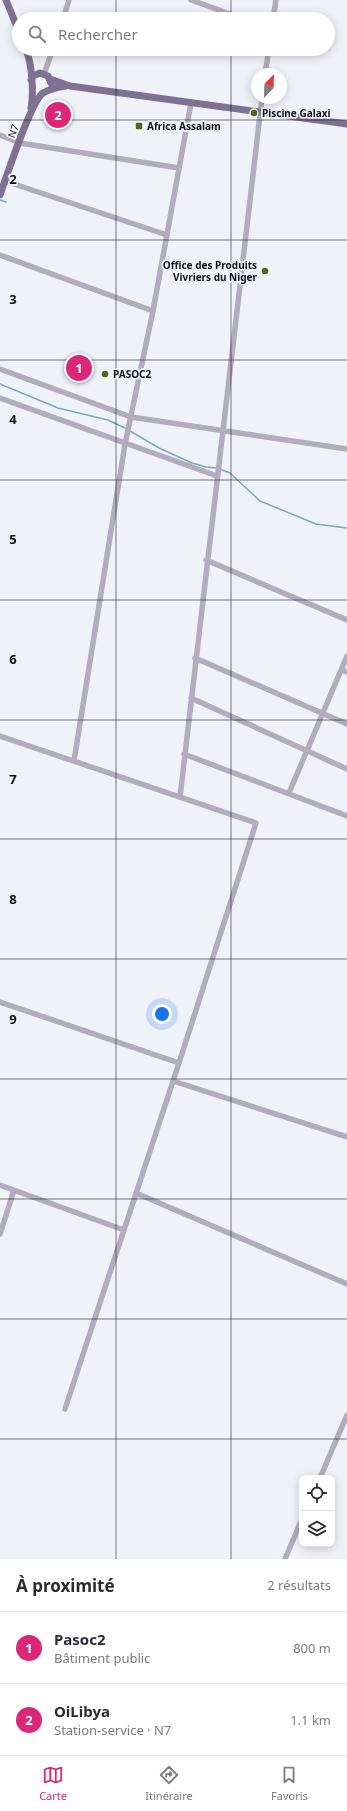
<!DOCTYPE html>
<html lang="fr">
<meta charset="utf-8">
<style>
:root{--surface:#fff;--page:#f7f7f7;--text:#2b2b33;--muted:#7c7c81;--line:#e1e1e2;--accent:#db2777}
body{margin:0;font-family:"Noto Sans",sans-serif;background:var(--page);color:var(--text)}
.controls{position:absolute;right:12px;bottom:12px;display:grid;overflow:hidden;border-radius:8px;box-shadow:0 2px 10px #0003}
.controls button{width:36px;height:36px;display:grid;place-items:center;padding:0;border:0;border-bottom:1px solid var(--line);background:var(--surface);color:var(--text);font:20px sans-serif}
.compass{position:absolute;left:251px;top:68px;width:36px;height:36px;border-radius:50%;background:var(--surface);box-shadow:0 2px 10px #0003;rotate:23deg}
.you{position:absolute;left:162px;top:1014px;width:14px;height:14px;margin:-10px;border:3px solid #fff;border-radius:50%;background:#1a73e8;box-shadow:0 0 0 6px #1a73e833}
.badge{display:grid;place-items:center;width:26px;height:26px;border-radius:50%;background:var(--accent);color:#fff;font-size:13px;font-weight:700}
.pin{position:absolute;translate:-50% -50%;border:2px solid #fff;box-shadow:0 1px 4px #0006}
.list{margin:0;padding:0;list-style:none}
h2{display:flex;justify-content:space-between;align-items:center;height:52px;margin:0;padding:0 16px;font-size:17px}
h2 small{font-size:13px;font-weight:400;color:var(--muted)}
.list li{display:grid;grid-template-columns:26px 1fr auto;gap:12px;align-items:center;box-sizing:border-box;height:72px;padding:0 16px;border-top:1px solid var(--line)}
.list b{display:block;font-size:15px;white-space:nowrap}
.list p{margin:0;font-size:13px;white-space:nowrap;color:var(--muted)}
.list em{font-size:13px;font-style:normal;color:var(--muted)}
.icon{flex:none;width:22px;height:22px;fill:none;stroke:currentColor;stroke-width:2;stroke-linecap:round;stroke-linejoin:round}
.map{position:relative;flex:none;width:347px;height:1559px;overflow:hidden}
.search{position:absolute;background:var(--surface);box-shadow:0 2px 10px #0003;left:12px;right:12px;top:12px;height:44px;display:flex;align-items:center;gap:10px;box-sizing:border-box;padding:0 14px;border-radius:22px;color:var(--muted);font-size:15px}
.sheet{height:196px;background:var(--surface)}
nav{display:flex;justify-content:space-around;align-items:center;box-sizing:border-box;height:56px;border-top:1px solid var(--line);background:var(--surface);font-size:11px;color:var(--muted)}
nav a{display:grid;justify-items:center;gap:2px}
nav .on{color:var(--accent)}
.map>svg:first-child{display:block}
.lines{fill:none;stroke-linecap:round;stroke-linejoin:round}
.stream{stroke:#77acb8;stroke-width:1.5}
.minor{stroke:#b3acbe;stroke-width:5.5}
.major{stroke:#7e7191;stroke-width:7}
.grid{fill:none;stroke:#0f121d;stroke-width:1;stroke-opacity:0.55}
.poi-dot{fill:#546814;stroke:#f0f2f9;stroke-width:1.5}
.labels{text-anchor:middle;stroke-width:3.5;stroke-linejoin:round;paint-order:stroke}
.poi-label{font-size:10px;font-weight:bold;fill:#0f121d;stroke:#f0f2f9;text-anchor:start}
.street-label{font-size:10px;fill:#0f121d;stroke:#f0f2f9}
.grid-label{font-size:13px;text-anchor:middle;font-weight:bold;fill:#0f121d;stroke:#f0f2f9;stroke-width:3.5;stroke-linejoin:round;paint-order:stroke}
</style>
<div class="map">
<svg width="347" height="1559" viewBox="0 0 347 1559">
<rect width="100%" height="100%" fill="#f0f2f9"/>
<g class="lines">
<path class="stream" d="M0,200L6,202
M0,384L58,408L108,420L127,429
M130,431L159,448L192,463L206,467L217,468L230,473L260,501L316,524L347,528"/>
<path class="minor" d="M191,0L244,19
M63,19L69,0
M273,19L276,0
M44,74L53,49
M265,74L269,49
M0,135L20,143L179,168
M5,181L167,235
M0,255L153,311
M0,369L131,417L347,449
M0,398L217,476
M206,560L347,620
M195,658L347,724
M341,670L347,672
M191,698L347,769
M0,736L256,823L179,1063L65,1409
M184,754L347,816
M74,761L125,444L153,311L191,103
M289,793L347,656
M180,797L262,98
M0,1002L179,1063
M173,1081L347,1137
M0,1185L124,1230
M136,1193L347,1284
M0,1234L14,1190
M320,1478L347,1415
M285,1559L302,1519"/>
<path class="major" d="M6,0L19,32
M26,49C32,65 34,92 31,108
M50,79L70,86L347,124
M31,80L33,76L40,73L48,76L51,83
M0,195C6,178 31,101 43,93C50,89 58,87 66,86"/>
</g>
<path class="grid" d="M116,0V19M231,0V19M116,49V1559M231,49V1559M0,120H347M0,240H347M0,360H347M0,480H347M0,600H347M0,720H347M0,839H347M0,959H347M0,1079H347M0,1199H347M0,1319H347M0,1439H347"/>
<g class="poi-dot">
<circle cx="254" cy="113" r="4"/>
<rect x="135" y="122" width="8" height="8" rx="2"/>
<circle cx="265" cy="271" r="4"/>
<circle cx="105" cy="374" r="4"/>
</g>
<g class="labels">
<g class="poi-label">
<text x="262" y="117">Piscine Galaxi</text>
<text x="147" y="130">Africa Assalam</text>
<text x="257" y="269" text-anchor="end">Office des Produits<tspan x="257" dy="12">Vivriers du Niger</tspan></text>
<text x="113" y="378">PASOC2</text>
</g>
<g class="street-label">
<text transform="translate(13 131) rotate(-69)" y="4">N7</text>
</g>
</g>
<g class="grid-label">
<text x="13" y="184">2</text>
<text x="13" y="304">3</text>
<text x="13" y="424">4</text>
<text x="13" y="544">5</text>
<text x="13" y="664">6</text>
<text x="13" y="784">7</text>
<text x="13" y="904">8</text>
<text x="13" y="1024">9</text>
</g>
</svg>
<div class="controls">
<button><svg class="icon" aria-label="locate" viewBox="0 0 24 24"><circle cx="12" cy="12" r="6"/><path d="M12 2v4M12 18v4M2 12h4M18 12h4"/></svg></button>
<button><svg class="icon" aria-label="layers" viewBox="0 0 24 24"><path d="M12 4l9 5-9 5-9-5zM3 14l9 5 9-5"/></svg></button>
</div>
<svg class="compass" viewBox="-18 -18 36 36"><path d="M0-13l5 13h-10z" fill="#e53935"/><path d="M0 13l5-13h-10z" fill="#7c7c81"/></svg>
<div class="you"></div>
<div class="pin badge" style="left:79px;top:368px">1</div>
<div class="pin badge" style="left:58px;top:115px">2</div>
<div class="search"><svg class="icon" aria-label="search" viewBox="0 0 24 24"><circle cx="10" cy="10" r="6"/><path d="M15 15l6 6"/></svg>Rechercher</div>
</div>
<section class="sheet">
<h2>À proximité<small>2 résultats</small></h2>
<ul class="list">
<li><span class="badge">1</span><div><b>Pasoc2</b><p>Bâtiment public</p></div><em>800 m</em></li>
<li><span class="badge">2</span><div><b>OiLibya</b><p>Station-service · N7</p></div><em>1.1 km</em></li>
</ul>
</section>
<nav>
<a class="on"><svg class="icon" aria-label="map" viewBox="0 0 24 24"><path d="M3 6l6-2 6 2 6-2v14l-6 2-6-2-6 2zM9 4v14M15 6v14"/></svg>Carte</a>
<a><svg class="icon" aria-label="directions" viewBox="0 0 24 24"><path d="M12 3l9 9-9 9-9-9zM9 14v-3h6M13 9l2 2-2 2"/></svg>Itinéraire</a>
<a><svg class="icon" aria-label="saved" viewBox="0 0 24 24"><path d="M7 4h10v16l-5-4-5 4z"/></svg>Favoris</a>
</nav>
